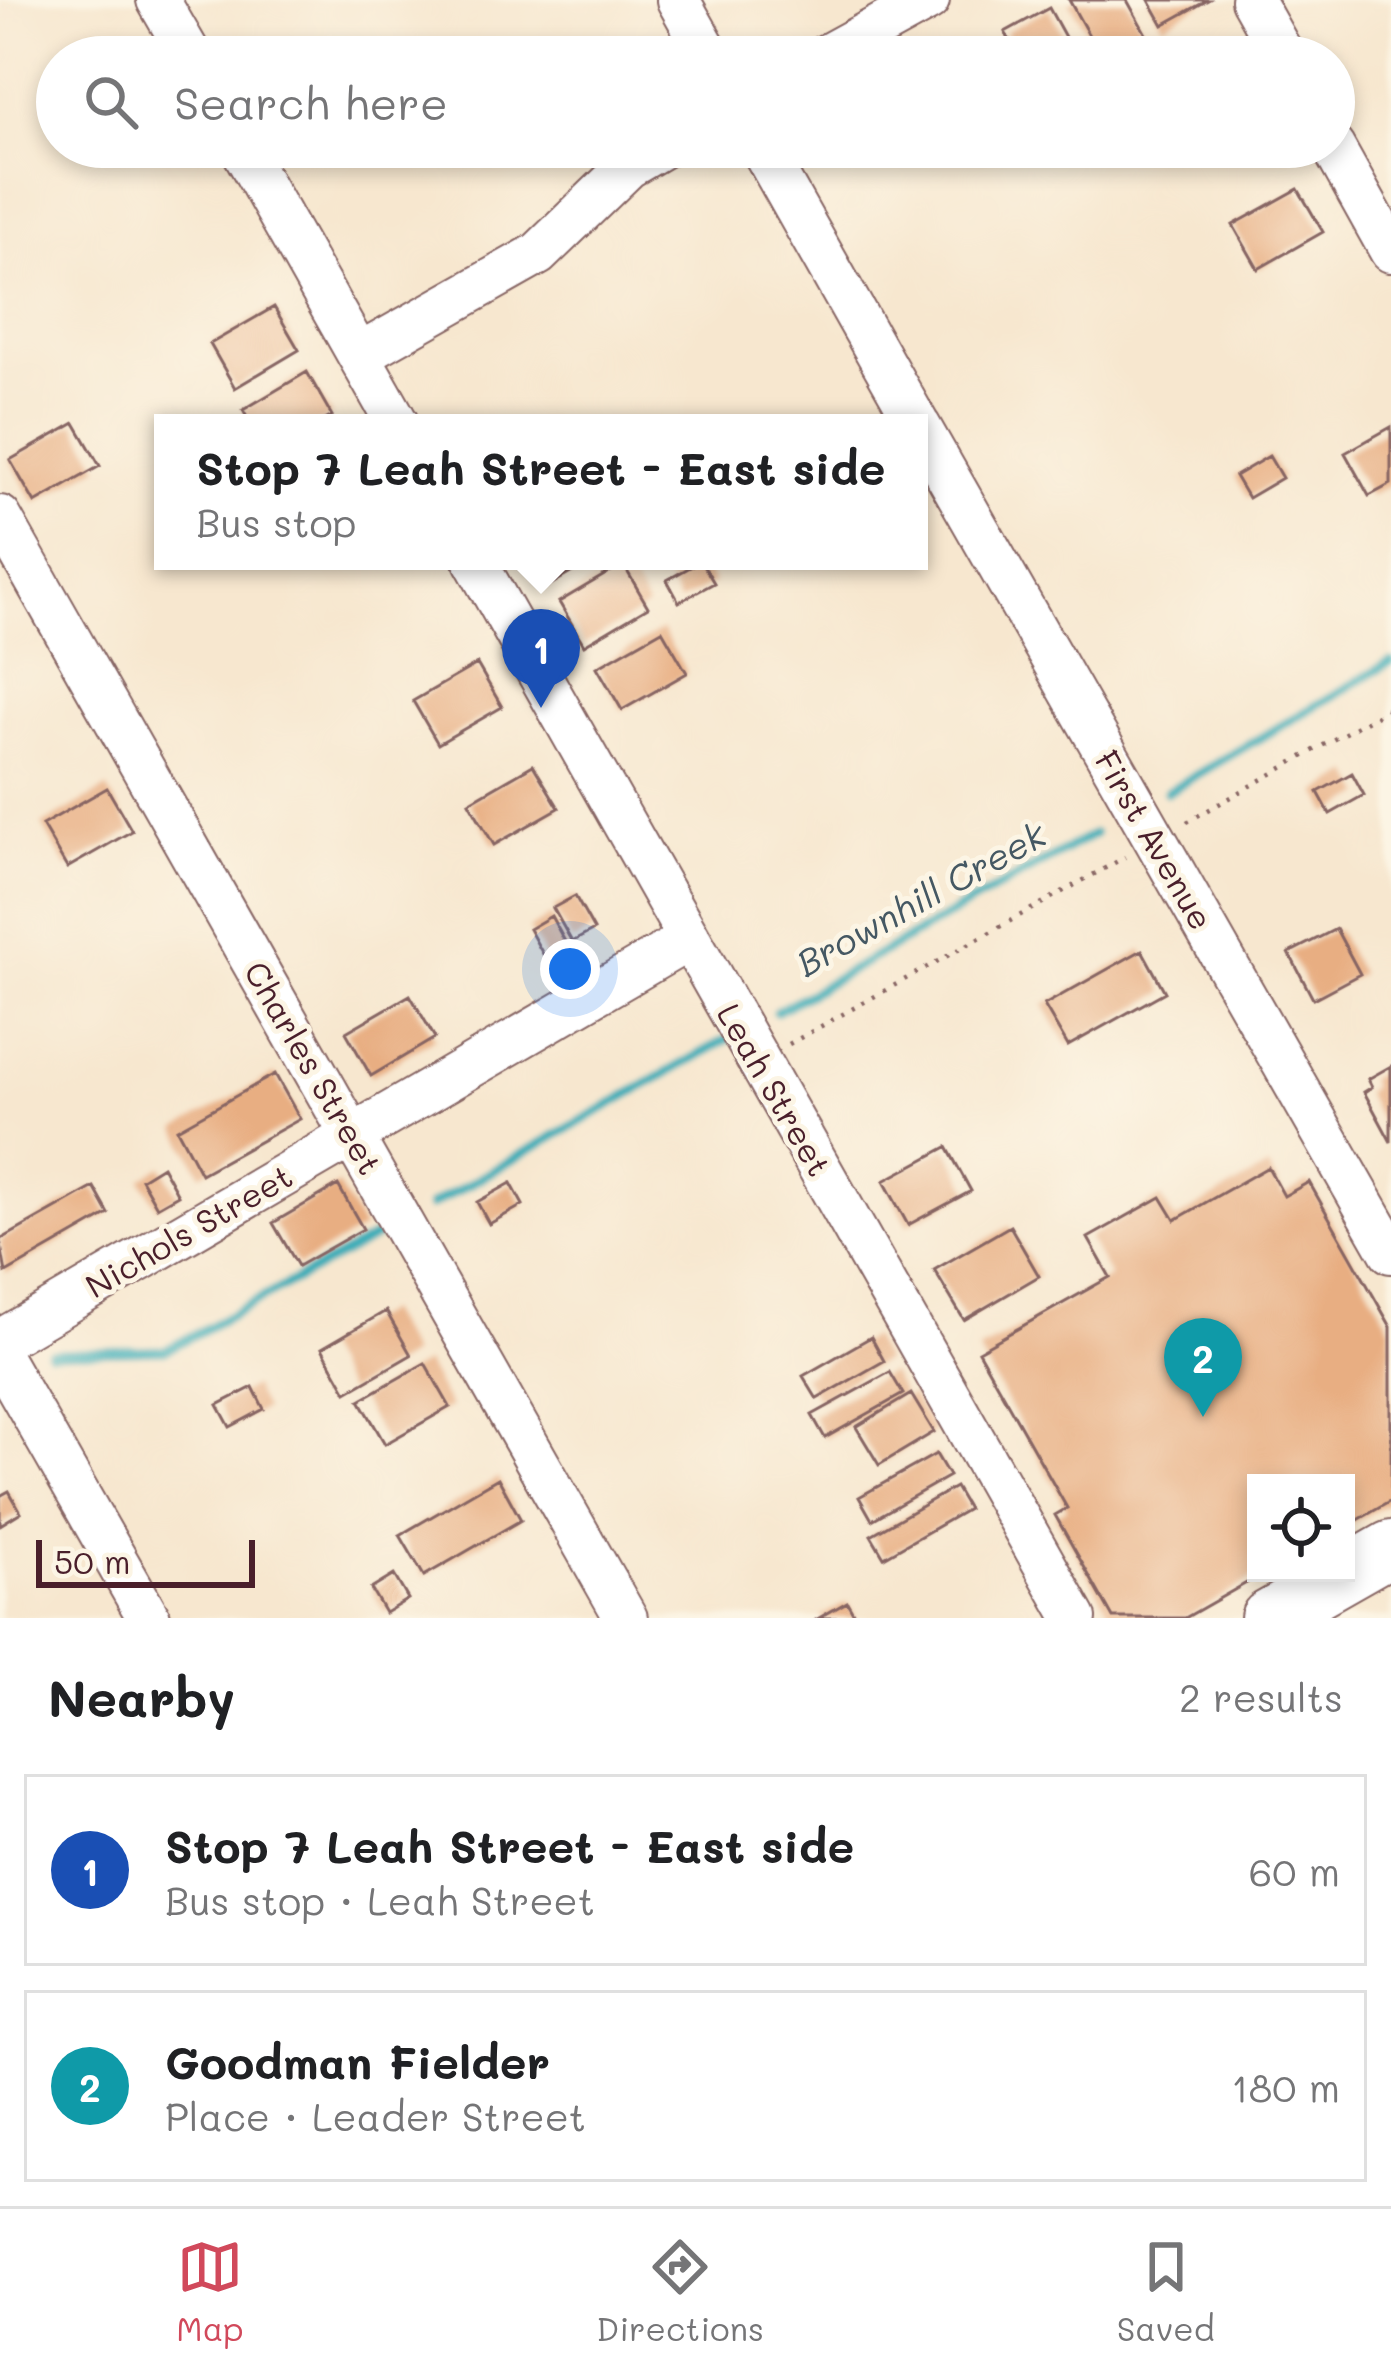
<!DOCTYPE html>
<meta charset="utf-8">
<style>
:root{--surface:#fff;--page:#f2f2f2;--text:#202124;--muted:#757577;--line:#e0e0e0;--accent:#d1495b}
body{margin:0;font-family:Mali,sans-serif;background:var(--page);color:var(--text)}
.controls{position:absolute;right:36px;bottom:36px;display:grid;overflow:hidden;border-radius:0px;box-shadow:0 6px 18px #0003}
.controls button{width:108px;height:108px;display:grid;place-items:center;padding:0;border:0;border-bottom:3px solid var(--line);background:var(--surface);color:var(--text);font:60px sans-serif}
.scale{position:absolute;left:36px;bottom:30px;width:219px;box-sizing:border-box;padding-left:12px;border:6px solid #4a1f2b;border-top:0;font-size:33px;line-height:42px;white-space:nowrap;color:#4a1f2b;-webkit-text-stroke:9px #fcf5e5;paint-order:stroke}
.you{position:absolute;left:570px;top:969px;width:42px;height:42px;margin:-30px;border:9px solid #fff;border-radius:50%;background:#1a73e8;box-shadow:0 0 0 18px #1a73e833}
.badge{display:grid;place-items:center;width:78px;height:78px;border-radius:50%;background:var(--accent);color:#fff;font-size:39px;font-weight:700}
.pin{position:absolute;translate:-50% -99px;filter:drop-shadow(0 3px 6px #0008)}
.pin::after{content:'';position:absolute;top:63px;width:42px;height:36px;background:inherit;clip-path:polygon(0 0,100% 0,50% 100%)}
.popup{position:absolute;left:154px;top:414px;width:774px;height:156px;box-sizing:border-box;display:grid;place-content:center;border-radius:0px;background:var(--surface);filter:drop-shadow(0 3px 9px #0005);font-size:39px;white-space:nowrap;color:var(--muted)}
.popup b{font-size:45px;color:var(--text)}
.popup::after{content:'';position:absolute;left:50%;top:100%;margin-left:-24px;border:24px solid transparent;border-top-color:var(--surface)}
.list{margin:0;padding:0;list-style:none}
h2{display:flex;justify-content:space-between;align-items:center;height:156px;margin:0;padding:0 48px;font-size:51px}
h2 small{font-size:39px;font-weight:400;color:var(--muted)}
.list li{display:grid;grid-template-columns:78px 1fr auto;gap:36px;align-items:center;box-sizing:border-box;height:192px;margin:0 24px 24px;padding:0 24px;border:3px solid var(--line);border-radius:0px}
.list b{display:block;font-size:45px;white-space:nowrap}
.list p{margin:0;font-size:39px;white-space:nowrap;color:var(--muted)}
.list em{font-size:39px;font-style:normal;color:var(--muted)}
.icon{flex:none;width:66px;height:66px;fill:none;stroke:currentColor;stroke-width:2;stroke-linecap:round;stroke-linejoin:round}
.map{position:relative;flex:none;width:1391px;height:1618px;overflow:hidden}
.search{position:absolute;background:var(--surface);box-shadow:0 6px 18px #0003;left:36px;right:36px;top:36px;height:132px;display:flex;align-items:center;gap:30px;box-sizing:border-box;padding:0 42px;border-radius:66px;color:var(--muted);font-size:45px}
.sheet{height:588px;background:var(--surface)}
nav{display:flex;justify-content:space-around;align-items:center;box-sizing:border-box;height:168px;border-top:3px solid var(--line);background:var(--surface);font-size:33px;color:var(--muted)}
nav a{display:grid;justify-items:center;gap:6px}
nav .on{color:var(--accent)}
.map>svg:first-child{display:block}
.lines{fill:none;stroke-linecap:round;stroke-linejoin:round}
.stream{stroke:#3dadb8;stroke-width:9}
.building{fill:#e8ae82}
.minor-casing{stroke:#876564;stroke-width:46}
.major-casing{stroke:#876564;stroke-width:58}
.path{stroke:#876564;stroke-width:4.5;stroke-dasharray:3 9;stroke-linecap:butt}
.minor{stroke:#fff;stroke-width:42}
.major{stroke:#fff;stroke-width:54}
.labels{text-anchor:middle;stroke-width:10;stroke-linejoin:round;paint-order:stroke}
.street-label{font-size:33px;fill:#4a1f2b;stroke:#fcf5e5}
.water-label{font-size:36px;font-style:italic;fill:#455863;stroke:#fcf5e5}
</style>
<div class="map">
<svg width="1391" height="1618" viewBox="0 0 1391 1618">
<rect width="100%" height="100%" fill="#fcf5e5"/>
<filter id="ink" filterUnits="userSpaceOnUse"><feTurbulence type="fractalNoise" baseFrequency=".00833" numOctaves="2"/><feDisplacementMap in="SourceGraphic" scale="24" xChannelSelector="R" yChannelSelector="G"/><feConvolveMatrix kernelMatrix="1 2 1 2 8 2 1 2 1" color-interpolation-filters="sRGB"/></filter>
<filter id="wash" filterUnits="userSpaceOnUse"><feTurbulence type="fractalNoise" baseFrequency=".004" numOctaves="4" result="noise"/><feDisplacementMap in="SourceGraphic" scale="48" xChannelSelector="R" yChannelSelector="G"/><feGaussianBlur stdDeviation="2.7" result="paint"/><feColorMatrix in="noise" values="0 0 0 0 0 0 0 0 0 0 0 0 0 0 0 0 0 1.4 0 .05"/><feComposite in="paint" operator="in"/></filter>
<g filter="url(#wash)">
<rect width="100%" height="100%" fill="#f7e7cf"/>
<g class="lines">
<path class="stream" d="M1167,792L1391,662
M776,1012L1094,834
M430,1206L729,1038
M50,1353L166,1350L377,1236"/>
</g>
<g id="blocks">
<path class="building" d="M1069,0H1127L1147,36L1101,57Z
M1149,0H1208L1163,25Z
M1049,8L1076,57H1019L1005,32Z
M1298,189L1323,232L1258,269L1233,225Z
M274,307L299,350L235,388L210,344Z
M307,372L332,416L320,423H250L243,410Z
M75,423L100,466L35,503L10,460Z
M1391,427V484L1369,496L1345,453Z
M1269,456L1282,478L1248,498L1235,476Z
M529,561H591L545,588Z
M701,561L714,583L679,602L667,580Z
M623,564L648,607L584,645L559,602Z
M662,630L687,673L622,710L597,667Z
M477,664L502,707L438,744L413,701Z
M533,765L559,808L494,845L469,802Z
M1352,773L1364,795L1330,814L1318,792Z
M107,788L132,831L67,868L42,825Z
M575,896L594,930L572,942L553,908Z
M551,916L570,951L548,963L529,929Z
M1336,929L1360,974L1313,999L1289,953Z
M1142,950L1165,992L1068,1046L1044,1005Z
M410,995L435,1038L371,1076L346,1032Z
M1391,1066V1142L1364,1092L1372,1087L1368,1079Z
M275,1074L300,1119L201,1174L177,1129Z
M947,1147L971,1191L908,1225L884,1181Z
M162,1166L178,1195L157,1207L141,1179Z
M1268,1167L1284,1196L1309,1182L1391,1327V1501L1346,1527V1483H1256V1573H1264L1185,1618H1113L1055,1515L1067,1508L978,1351L1110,1277L1088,1238L1161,1197L1175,1220Z
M511,1183L523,1205L489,1224L477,1202Z
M338,1185L363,1229L298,1266L273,1223Z
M94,1187L109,1214L6,1273L0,1240Z
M1010,1226L1039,1276L964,1320L934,1270Z
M386,1311L411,1355L347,1392L322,1348Z
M871,1337L884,1361L817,1399L803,1376Z
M425,1363L450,1407L385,1444L360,1400Z
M890,1372L903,1394L825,1438L812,1415Z
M253,1387L264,1409L230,1427L218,1405Z
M911,1394L934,1432L879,1465L856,1427Z
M936,1454L949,1476L872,1520L859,1497Z
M498,1478L521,1520L424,1576L400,1535Z
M955,1487L968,1509L884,1557L871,1535Z
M9,1491L21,1512L0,1525V1496Z
M394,1575L408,1599L385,1613L371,1589Z
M847,1602L856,1618H819Z"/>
</g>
</g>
<g filter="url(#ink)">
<use href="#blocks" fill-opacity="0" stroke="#876564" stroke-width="3"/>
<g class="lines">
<defs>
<path id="minor" d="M158,0L191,57
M678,0L710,57
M1252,0L1284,57
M824,57L928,0
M241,147L397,423
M761,147L917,423
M1333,147L1391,251
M359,355L538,254L628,167L662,147
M919,426L1391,1252
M0,517L626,1618
M475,561L1075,1618
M0,1341L689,939
M0,1357L149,1618"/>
<path id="major" d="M1268,1618L1391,1548"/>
</defs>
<use href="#minor" class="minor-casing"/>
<use href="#major" class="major-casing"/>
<path class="path" d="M1187,822L1391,707
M789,1044L1125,857"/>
<use href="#minor" class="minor"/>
<use href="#major" class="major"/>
</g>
</g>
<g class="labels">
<g class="street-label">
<text transform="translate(1154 840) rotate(60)" y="12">First Avenue</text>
<text transform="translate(313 1068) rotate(60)" y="12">Charles Street</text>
<text transform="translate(774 1090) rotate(60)" y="12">Leah Street</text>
<text transform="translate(189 1231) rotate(-30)" y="12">Nichols Street</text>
</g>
<g class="water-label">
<text transform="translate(921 899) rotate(-29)" y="13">Brownhill Creek</text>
</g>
</g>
</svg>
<div class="controls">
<button><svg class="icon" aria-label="locate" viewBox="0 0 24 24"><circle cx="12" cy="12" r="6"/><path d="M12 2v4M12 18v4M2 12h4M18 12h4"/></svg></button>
</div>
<div class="scale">50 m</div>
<div class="you"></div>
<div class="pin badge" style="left:541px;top:708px;background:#1a4fb4">1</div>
<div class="popup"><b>Stop 7 Leah Street - East side</b>Bus stop</div>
<div class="pin badge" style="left:1203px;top:1417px;background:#0f9aa8">2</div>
<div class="search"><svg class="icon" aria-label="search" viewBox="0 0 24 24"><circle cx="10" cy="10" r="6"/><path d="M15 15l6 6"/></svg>Search here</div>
</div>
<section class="sheet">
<h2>Nearby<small>2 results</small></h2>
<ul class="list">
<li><span class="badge" style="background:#1a4fb4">1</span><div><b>Stop 7 Leah Street - East side</b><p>Bus stop · Leah Street</p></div><em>60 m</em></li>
<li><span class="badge" style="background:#0f9aa8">2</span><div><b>Goodman Fielder</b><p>Place · Leader Street</p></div><em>180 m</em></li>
</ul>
</section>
<nav>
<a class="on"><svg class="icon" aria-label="map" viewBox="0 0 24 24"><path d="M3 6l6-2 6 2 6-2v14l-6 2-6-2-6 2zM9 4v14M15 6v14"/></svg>Map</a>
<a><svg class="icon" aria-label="directions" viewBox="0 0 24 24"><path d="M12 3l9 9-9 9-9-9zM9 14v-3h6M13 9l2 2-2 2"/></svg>Directions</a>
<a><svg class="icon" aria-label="saved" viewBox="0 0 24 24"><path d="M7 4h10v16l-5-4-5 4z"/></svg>Saved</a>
</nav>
